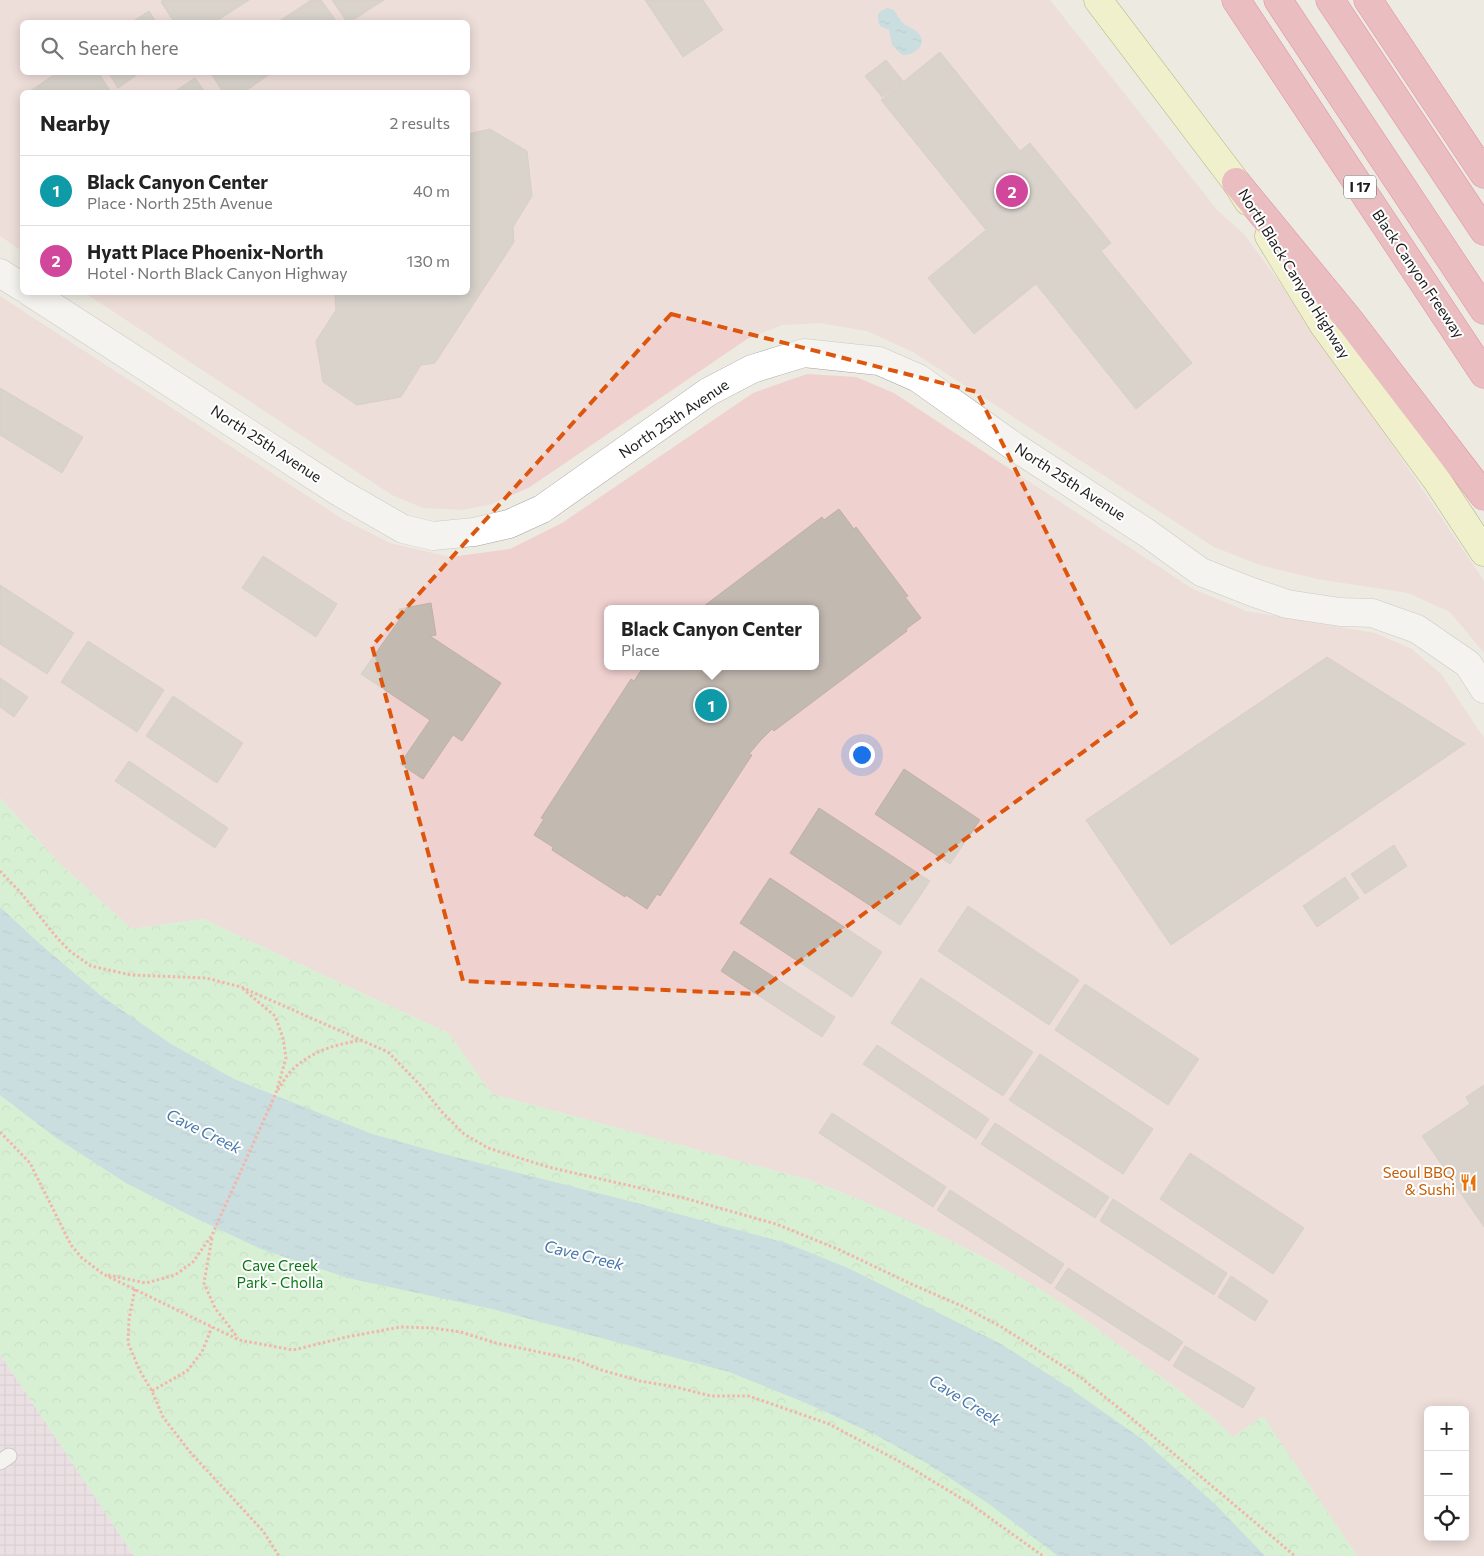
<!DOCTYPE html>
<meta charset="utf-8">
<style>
:root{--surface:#fff;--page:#f2f2f2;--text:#222;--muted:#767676;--line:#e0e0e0;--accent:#c80200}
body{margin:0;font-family:Commissioner,sans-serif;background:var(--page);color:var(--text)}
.controls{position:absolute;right:15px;bottom:15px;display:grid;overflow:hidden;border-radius:8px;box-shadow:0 2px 12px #0003}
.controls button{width:45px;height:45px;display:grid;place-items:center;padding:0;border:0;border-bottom:1px solid var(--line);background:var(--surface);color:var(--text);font:25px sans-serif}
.you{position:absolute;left:861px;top:754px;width:18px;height:18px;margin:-12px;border:4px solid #fff;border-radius:50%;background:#1a73e8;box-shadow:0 0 0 8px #1a73e833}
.badge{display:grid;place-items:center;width:32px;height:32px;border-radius:50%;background:var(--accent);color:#fff;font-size:16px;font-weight:700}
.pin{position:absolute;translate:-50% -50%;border:2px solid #fff;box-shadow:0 1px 5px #0006}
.popup{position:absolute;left:604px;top:605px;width:215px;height:65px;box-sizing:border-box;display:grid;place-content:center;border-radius:8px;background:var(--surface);filter:drop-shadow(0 1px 4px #0005);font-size:16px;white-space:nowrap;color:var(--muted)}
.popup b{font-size:19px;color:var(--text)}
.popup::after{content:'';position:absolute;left:50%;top:100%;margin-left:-10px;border:10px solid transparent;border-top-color:var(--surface)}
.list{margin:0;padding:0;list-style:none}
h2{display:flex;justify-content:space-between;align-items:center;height:65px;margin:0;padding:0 20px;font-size:21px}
h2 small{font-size:16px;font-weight:400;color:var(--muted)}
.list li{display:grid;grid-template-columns:32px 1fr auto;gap:15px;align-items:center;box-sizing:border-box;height:70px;padding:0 20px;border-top:1px solid var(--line)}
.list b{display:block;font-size:19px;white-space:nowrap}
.list p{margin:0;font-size:16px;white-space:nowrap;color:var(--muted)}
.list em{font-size:16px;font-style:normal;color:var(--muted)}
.icon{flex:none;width:28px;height:28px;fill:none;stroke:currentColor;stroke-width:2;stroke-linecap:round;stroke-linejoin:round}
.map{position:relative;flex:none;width:1484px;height:1556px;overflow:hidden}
.search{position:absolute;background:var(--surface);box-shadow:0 2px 12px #0003;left:20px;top:20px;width:450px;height:55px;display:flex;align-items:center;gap:12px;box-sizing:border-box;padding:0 18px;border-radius:8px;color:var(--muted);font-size:19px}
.panel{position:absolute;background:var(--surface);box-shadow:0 2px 12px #0003;left:20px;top:90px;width:450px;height:205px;border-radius:8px}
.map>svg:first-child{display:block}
.commercial{fill:#efd1d0;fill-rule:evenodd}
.industrial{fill:url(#industrial-grid)}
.park{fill:url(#park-crowns)}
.water{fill:url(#water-ripples)}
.building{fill:#c2b9b1;stroke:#bfb0a4}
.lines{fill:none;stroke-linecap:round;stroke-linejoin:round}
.service-casing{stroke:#a3a3a3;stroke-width:17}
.tertiary-casing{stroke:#a3a3a3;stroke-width:29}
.secondary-casing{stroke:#647204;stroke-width:29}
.motorway-casing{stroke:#d7225e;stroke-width:29}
.path{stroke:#fa7765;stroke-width:3;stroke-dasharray:2.5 2.5;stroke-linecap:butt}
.service{stroke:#fff;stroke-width:15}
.tertiary{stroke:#fff;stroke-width:28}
.secondary{stroke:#f5f9b3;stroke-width:28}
.motorway{stroke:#e68798;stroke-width:28}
.marked{fill:none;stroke:#de560d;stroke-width:4;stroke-dasharray:10 6;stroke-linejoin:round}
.labels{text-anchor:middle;stroke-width:4;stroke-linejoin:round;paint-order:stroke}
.shield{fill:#fff;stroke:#606060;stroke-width:1}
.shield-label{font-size:14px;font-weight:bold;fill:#1c1c1c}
.street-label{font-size:15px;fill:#1c1c1c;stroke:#fff}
.food-label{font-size:15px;fill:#c56008;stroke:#fff;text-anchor:end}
.park-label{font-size:15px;fill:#0a7915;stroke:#fff}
.water-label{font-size:16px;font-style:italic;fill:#4879ab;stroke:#fff}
</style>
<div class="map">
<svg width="1484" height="1556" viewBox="0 0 1484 1556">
<defs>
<pattern id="industrial-grid" width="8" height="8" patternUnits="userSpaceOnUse" patternTransform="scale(1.25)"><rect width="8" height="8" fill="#e7d3e3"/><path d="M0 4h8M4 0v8" fill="none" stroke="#c6b5c2"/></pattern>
<pattern id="park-crowns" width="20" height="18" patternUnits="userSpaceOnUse" patternTransform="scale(1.25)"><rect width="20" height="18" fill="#bcf9c2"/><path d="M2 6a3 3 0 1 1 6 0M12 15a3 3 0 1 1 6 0" fill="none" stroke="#a1d5a6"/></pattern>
<pattern id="water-ripples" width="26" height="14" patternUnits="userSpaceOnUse" patternTransform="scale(1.25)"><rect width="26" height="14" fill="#a1cedc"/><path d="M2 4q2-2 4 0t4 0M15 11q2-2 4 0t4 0" fill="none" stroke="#8ab0bc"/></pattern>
</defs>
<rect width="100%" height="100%" fill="#edeae1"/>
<path class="commercial" d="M0,0H1050L1218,211L1244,234L1322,340L1484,581V653L1450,612L1408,593L1317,579L1260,565L1214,547L913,352L867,331L820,323L782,325L747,339L530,487L492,504L462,510L423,508L392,495L85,293L468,292V92H22V251L0,236ZM22,22H468V72H22Z
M0,296L341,518L390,543L450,557L510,549L562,523L753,393L807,374L856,377L894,393L1193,589L1246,611L1375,633L1412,649L1442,675L1484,738V1556H1357L1263,1417L1233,1437L1184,1394L1081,1317L1039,1289L995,1263L943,1237L841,1192L809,1180L491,1094L448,1033L203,919L132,929L59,863L0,798ZM607,609H815V666H607ZM1428,1410H1465V1537H1428Z"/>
<path class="industrial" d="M0,1354L134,1556H0Z"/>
<path class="park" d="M0,798L59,863L132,929L203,919L448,1033L492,1094L809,1180C887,1209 966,1245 1038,1288C1074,1310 1108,1337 1142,1363C1173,1386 1206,1409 1233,1437L1263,1416L1357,1556H134L0,1354Z"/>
<path class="water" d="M888,8L894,10C897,14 899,20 903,23C908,28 915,28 919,34C928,46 913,56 902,55L892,45L889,30L880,26L878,21V14L882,10Z
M0,907L40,944L100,995L171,1044L234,1079L372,1134L440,1153L637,1203L786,1243L848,1268L1001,1344L1065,1385L1142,1439L1215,1504L1265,1556H1058L989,1504L930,1465L874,1434L806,1403L729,1372L492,1309L348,1278L261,1249L189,1215L126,1183L55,1137L0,1095Z"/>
<path class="building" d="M163,0H249L215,22H174L161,2Z
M311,0H321L337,22H278Z
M332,0H384L350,22H347Z
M645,0H703L723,30L683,57Z
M149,11L156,22H132Z
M940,52L1020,151L1030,143L1111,243L1101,251L1192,363L1136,409L1036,284L974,334L928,278L986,230L881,100Z
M886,60L903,81L882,97L865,76Z
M58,72H98L111,92H29Z
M108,72H141L118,88Z
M210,72H273L244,92H223Z
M195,78L205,92H174Z
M490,129L527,151L532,196L513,227L514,242L435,363L421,365L401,397L357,405L323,382L316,341L336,310L335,296L337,292H468V134Z
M0,388L83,437L62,473L0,435Z
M839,509L854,529L856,527L908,596L905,597L921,618L906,629L907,631L774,731L772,729L760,741L749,754L752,755L660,896L657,894L647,909L626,895L625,897L552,850L553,847L534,835L544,819L541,818L631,679L634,681L644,666H815V609H700L822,517L824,520Z
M263,556L337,604L316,637L242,588Z
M0,585L74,633L47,674L0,644Z
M431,603L436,635L430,636L501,683L462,741L453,735L423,779L400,764L430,720L361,674L400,619L399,609Z
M88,641L164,690L137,732L61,682Z
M1327,657L1465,744L1171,945L1086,820Z
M0,678L28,697L14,717L0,707Z
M173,696L243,743L217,783L146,736Z
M129,761L228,828L215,848L115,781Z
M904,769L980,820L950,864L875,814Z
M819,808L930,881L900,925L790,853Z
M1394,845L1407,866L1365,894L1351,874Z
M1345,877L1359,898L1317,927L1303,906Z
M770,878L882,952L852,997L740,923Z
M968,906L1079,980L1049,1025L938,951Z
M734,951L835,1017L822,1037L721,971Z
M921,978L1033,1052L1003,1096L891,1023Z
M1085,984L1199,1059L1168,1105L1055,1030Z
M877,1045L989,1119L976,1139L863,1064Z
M1040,1054L1153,1129L1123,1174L1009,1100Z
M1484,1085V1227L1422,1136L1470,1104L1466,1097Z
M832,1113L946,1187L933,1207L819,1133Z
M995,1123L1109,1197L1095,1218L981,1144Z
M1190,1153L1304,1228L1273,1274L1160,1199Z
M950,1190L1064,1264L1051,1284L937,1210Z
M1113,1199L1227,1273L1214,1295L1100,1221Z
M1068,1268L1183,1342L1169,1361L1055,1288Z
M1231,1276L1268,1301L1255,1321L1218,1297Z
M1185,1346L1255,1388L1243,1408L1173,1366Z"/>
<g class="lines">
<defs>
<path id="service" d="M0,1462L9,1456"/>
<path id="tertiary" d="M0,273L22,287
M30,292L339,492L403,529L433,536L474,532L509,524L542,509L708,392L752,369L804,353L879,361L918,378L1015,447L1147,533L1201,572L1252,592L1287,604L1340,612L1372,613L1417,629L1468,664L1484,689"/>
<path id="secondary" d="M1098,0L1236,182L1248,201
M1269,236L1323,324L1438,482L1484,552"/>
<path id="motorway" d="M1236,0L1484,374
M1278,0L1484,310
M1330,0L1484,231
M1368,0L1484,174
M1236,182L1351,322L1484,496"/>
</defs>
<use href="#service" class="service-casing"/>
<use href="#tertiary" class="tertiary-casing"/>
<use href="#secondary" class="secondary-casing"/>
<use href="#motorway" class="motorway-casing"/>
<path class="path" d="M0,871L21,893L58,939L71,952L91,966L131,975L206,978L241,987L388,1052L420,1085L442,1112L464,1134L488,1148L548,1167L684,1198L776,1224L840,1250L909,1283L962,1306L1000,1326L1080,1377L1130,1417L1295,1556
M278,1090C282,1084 286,1076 291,1071C311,1051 336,1044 363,1040
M0,1132L30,1163L71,1245L82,1258L103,1274L239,1340L293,1350L347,1337L400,1327L433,1328L461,1332L496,1343L577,1360L598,1369L640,1381L676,1387L711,1396H749L829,1424L906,1465L969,1503L1043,1556
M212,1238L204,1283L215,1308L238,1338
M108,1275L146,1283L175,1275L193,1262L212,1235L276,1093L286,1058L283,1038L275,1016L243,989
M135,1289L129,1319L128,1343L140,1371L152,1391L163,1417L190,1452L263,1531L279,1556
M152,1391L187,1371L202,1352L212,1327"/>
<use href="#service" class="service"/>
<use href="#tertiary" class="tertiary"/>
<use href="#secondary" class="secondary"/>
<use href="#motorway" class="motorway"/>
</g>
<path d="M0 0H1484V1556H0ZM671,314L977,392L1136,713L755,994L463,981L372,646Z" fill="#edeae1" fill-opacity=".55" fill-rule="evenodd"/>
<path class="marked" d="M671,314L977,392L1136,713L755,994L463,981L372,646Z"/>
<defs>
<symbol id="restaurant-bare" viewBox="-9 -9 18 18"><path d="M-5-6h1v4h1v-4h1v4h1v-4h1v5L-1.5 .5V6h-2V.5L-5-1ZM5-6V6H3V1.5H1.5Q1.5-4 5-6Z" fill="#e8710a" stroke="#fff" stroke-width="2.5" paint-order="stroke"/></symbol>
</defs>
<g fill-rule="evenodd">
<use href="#restaurant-bare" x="1456" y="1170" width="25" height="25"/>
</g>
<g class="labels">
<rect class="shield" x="1344" y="175.5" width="32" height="23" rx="4"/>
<g class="shield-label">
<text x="1360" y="192">I 17</text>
</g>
<g class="street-label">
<text transform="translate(1294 274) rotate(58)" y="5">North Black Canyon Highway</text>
<text transform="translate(1418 274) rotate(56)" y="5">Black Canyon Freeway</text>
<text transform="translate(674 419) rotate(-34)" y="5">North 25th Avenue</text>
<text transform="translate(266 444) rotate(33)" y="5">North 25th Avenue</text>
<text transform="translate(1070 482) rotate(33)" y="5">North 25th Avenue</text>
</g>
<g class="food-label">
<text x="1455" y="1178">Seoul BBQ<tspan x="1455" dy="17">&amp; Sushi</tspan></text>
</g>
<g class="park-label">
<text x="280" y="1271">Cave Creek<tspan x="280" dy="17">Park - Cholla</tspan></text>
</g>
<g class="water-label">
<text transform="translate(204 1131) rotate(26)" y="6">Cave Creek</text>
<text transform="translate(584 1255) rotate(14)" y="6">Cave Creek</text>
<text transform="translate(965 1400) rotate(32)" y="6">Cave Creek</text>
</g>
</g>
</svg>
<div class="controls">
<button>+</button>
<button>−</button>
<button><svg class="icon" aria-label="locate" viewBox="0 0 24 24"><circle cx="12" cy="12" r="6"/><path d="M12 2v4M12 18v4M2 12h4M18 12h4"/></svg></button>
</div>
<div class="you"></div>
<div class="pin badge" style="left:711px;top:705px;background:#0f9aa8">1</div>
<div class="popup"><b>Black Canyon Center</b>Place</div>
<div class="pin badge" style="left:1012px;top:191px;background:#d1479c">2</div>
<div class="search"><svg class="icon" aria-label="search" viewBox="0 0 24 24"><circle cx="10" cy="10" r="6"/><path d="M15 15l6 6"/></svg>Search here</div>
<section class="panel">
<h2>Nearby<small>2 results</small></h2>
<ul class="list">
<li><span class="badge" style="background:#0f9aa8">1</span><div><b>Black Canyon Center</b><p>Place · North 25th Avenue</p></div><em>40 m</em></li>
<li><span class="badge" style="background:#d1479c">2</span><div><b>Hyatt Place Phoenix-North</b><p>Hotel · North Black Canyon Highway</p></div><em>130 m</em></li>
</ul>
</section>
</div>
